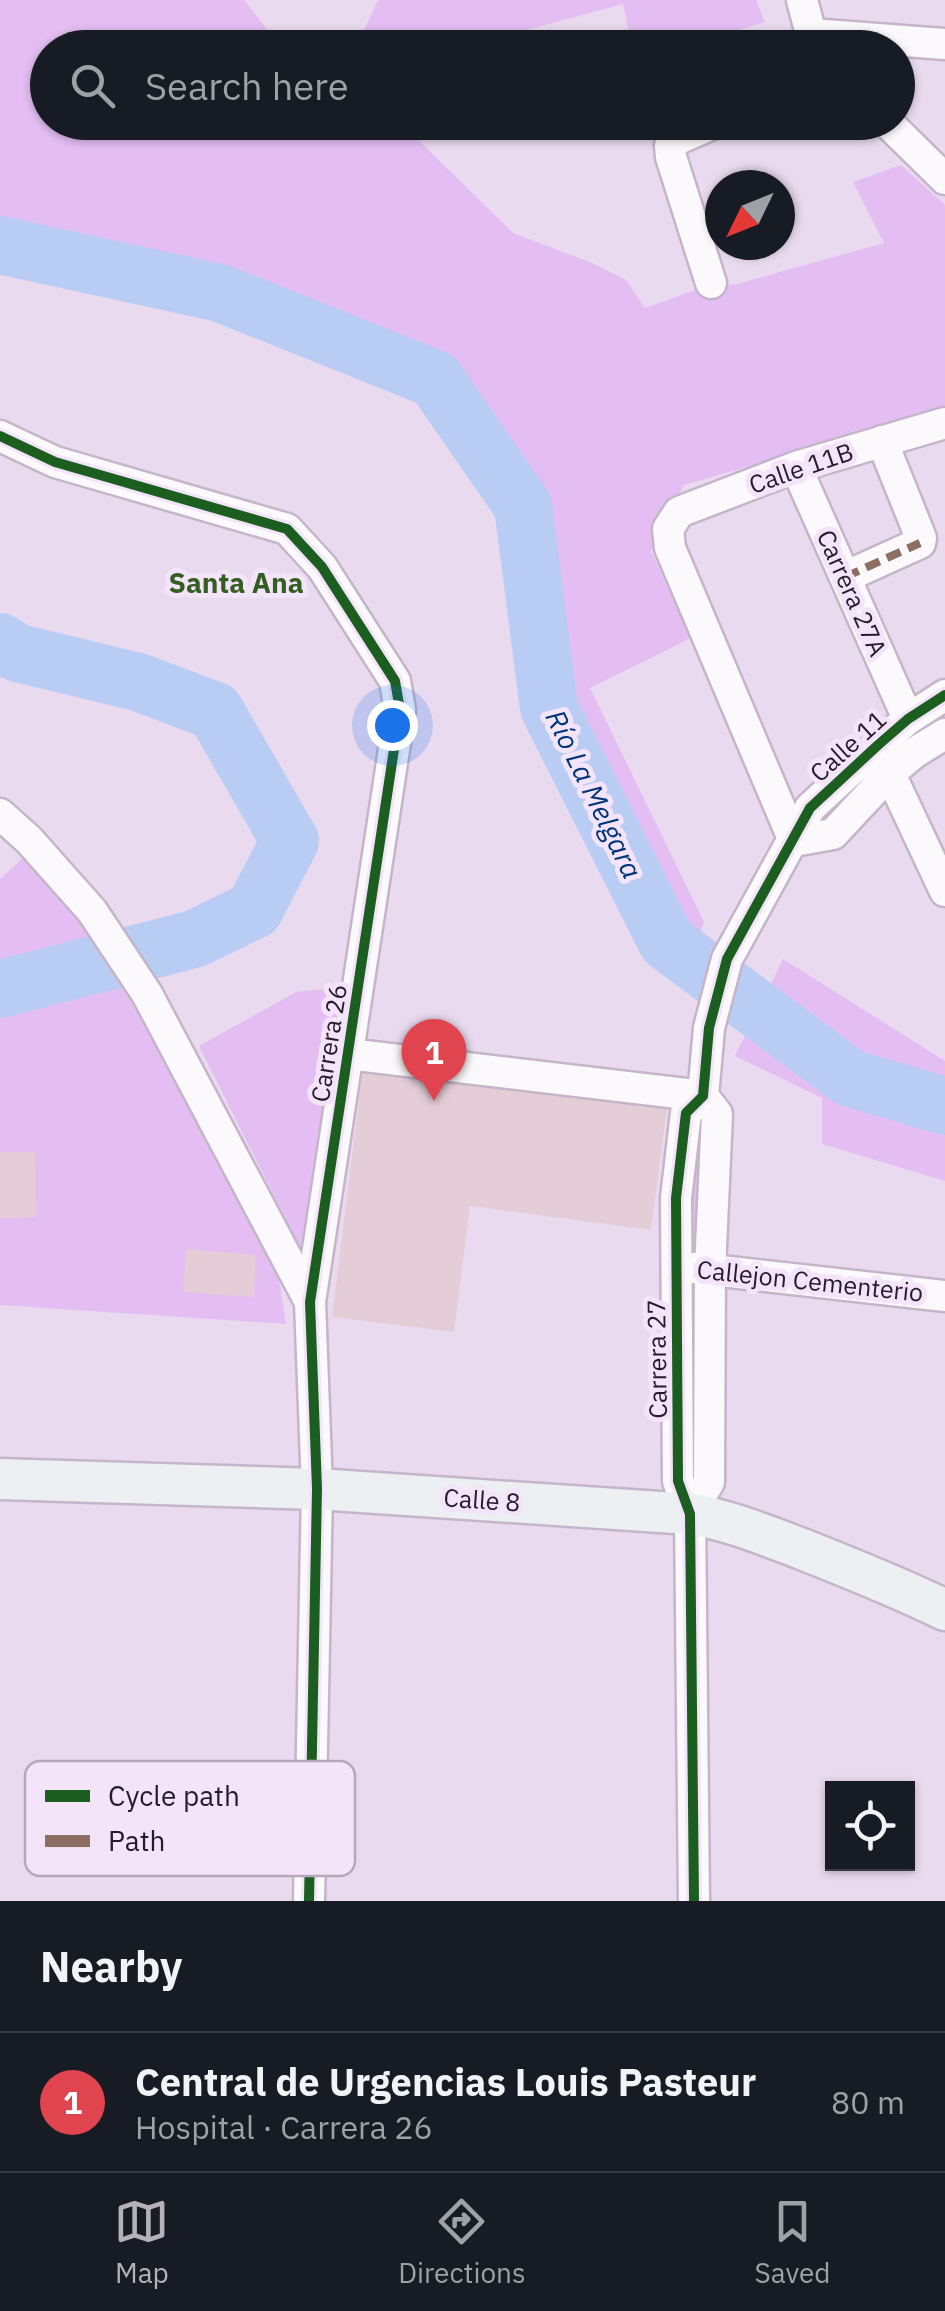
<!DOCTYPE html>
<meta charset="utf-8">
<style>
:root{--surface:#171b24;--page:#20242c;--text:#f1f3f6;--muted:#9ea1a6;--line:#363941;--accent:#b5b0ba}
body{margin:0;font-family:"IBM Plex Sans",sans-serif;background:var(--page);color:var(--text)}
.controls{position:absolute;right:30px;bottom:30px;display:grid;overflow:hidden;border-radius:0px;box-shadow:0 2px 8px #0004}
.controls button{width:90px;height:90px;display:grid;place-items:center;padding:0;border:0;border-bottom:2px solid var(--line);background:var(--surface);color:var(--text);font:50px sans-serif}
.compass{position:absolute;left:705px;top:170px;width:90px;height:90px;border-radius:50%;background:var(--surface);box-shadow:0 2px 8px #0004;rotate:227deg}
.you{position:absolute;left:392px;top:725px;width:35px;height:35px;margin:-25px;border:8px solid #fff;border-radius:50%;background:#1a73e8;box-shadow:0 0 0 15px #1a73e833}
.badge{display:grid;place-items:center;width:65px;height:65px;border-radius:50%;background:var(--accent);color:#fff;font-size:32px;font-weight:700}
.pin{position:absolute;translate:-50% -82px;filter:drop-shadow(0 2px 5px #0008)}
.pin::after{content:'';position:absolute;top:52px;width:35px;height:30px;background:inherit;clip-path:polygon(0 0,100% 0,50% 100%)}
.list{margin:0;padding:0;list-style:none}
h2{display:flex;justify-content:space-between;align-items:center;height:130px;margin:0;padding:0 40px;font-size:42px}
h2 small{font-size:32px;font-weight:400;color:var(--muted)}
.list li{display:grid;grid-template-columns:65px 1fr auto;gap:30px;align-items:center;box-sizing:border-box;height:140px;padding:0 40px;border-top:2px solid var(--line)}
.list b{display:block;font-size:38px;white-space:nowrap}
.list p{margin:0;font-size:32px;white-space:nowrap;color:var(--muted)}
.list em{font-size:32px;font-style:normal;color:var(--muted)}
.icon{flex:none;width:55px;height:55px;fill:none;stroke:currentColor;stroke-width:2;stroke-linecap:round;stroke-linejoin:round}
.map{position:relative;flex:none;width:945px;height:1901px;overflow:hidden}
.search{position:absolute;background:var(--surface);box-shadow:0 2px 8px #0004;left:30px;right:30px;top:30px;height:110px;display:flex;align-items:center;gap:25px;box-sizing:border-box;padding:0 35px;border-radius:55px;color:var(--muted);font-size:38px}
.sheet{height:270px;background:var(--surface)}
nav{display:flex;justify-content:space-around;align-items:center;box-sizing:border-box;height:140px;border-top:2px solid var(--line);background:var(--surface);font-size:28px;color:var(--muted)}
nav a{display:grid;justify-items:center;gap:5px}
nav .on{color:var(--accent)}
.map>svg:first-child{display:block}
.green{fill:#e4bef3}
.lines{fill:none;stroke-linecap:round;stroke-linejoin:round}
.river{stroke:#b9ccf4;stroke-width:58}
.building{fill:#e4cdd7}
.street-casing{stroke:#c4b5c8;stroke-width:35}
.secondary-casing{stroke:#c4b5c8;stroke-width:45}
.street{stroke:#fcf9fd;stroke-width:30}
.secondary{stroke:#edf0f3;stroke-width:40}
.quiet{stroke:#8d6e63;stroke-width:8;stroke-dasharray:15 8;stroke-linecap:butt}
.cycleway-casing{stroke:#f3e4f9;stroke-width:16}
.cycleway{stroke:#1b5e20;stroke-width:10}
.labels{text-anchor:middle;stroke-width:10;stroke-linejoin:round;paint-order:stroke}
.street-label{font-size:25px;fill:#281a2d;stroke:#f3e4f9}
.neighbourhood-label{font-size:28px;font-weight:bold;fill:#345d21;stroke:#f3e4f9}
.water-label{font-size:28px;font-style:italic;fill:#003679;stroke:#f3e4f9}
.key{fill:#f3e4f9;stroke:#b6a7bc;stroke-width:2.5}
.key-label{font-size:28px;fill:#281a2d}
</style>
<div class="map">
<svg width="945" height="1901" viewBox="0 0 945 1901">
<rect width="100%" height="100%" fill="#eadaf0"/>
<path class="green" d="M0,0H244L281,47L48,48V122L401,123L513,233L592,263L626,280L645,308L700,288L737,284L884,243L853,182L901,165L945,205V410L684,485L651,551L691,638L590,688L704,922L693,949L679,938L557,709L537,491L449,370L216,277L0,228Z
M378,0H756L765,22L684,47H632L623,4L464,47H356Z
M25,856L71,911L102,953L0,977V879Z
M783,959L945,1061V1181L822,1144V1098L735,1056Z
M116,967L276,1260L286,1324L0,1305V996Z
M349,986L300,1248L199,1046L296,992Z
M691,1101L711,1103L704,1263L682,1260Z"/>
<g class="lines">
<path class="river" d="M0,245L220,293L435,379L523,506L549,708L667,942L850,1078L945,1106
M0,642L18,653L138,682L215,711L290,841L254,910L194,939L0,989"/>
</g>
<path class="building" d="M363,1068L667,1108L651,1230L470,1206L454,1332L332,1317Z
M0,1152H35L36,1217L0,1218Z
M186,1249L256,1255L254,1297L183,1292Z"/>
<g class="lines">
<defs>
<path id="street" d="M802,0L811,34L820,48
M811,34L945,44
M887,122L945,179
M711,283L671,157L670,146L678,139L717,122
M0,436L55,462L287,529L322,567L395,681L400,710L310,1302L317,1489L309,1901
M796,467L908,719
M845,577L920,543L921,538L882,441
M882,757L945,891
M0,814L29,840L92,911L147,994L310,1302
M794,841L670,548L668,529L679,512L796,467L945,423
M794,841L833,834L889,774L914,753L945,734
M348,1054L703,1096
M694,1268L945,1296
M690,1514L709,1482L710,1270L717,1114L703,1096
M694,1901L690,1514L678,1481L676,1198L686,1113L703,1096L709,1028L727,959L810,808L878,745L908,719L945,695"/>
<path id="secondary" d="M0,1479L317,1489L690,1514C729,1520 765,1535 802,1549C850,1568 898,1587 945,1610"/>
</defs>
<use href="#street" class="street-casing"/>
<use href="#secondary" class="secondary-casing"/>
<use href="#street" class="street"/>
<use href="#secondary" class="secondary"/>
<path class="quiet" d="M845,577L920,543"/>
<defs>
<path id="cycleway" d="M0,436L55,462L287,529L322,567L395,681L400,710L310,1302L317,1489L309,1901
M694,1901L690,1514L678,1481L676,1198L686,1113L703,1096L709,1028L727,959L810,808L878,745L908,719L945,695"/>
</defs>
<use href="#cycleway" class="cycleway-casing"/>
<use href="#cycleway" class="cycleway"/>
</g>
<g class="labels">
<g class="street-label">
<text transform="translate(801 468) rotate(-19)" y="9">Calle 11B</text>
<text transform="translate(852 593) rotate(66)" y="9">Carrera 27A</text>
<text transform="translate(848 746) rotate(-42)" y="9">Calle 11</text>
<text transform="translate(329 1043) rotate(-81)" y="9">Carrera 26</text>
<text transform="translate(810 1281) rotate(6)" y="9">Callejon Cementerio</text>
<text transform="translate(657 1359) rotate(-91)" y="9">Carrera 27</text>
<text transform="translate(482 1500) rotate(4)" y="9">Calle 8</text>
</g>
<g class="neighbourhood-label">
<text x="236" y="593">Santa Ana</text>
</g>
<g class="water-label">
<text transform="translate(594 794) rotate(64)" y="10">Río La Melgara</text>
</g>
</g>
<rect x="25" y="1761" width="330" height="115" rx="15" class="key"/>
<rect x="45" y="1790" width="45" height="12" fill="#1b5e20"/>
<rect x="45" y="1835" width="45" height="12" fill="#8d6e63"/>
<g class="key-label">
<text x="108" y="1806">Cycle path</text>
<text x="108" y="1851">Path</text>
</g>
</svg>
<div class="controls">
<button><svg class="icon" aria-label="locate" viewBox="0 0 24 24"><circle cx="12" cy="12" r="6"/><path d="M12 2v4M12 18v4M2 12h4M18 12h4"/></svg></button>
</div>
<svg class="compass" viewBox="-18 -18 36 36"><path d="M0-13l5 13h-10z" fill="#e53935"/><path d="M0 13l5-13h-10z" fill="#9ea1a6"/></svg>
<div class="you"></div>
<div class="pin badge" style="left:434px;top:1101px;background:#e0444e">1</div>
<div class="search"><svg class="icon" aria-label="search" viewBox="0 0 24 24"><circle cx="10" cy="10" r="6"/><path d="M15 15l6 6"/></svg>Search here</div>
</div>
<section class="sheet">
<h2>Nearby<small></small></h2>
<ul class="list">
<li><span class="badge" style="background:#e0444e">1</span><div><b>Central de Urgencias Louis Pasteur</b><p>Hospital · Carrera 26</p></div><em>80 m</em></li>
</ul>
</section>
<nav>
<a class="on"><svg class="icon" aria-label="map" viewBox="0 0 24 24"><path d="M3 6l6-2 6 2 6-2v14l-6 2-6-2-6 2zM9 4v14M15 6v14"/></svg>Map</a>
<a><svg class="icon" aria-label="directions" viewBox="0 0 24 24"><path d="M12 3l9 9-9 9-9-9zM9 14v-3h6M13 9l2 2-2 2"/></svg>Directions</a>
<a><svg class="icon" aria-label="saved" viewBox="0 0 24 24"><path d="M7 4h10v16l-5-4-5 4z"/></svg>Saved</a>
</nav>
